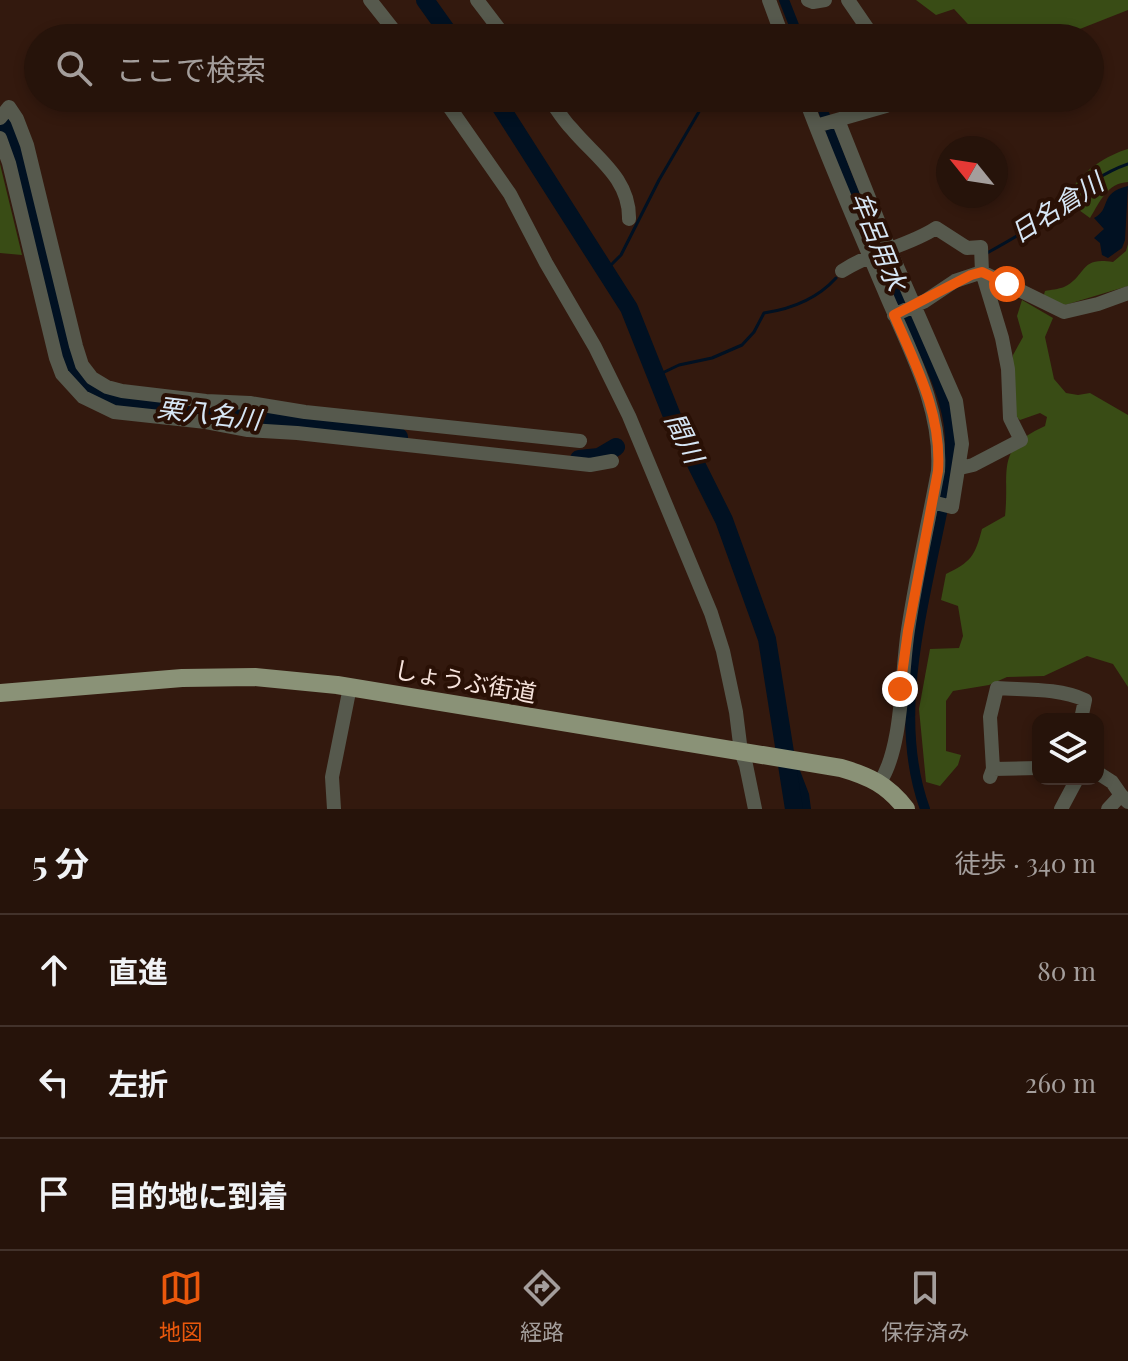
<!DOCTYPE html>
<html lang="ja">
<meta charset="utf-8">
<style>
:root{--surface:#26130a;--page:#322018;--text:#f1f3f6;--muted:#a49e9c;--line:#42322b;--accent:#ea580c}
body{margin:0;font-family:"Playfair Display","Noto Sans JP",serif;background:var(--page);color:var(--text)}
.controls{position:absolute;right:24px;bottom:24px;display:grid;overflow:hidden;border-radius:16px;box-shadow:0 4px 12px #0003}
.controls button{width:72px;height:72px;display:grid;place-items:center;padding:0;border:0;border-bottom:2px solid var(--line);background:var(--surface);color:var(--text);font:40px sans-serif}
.compass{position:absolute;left:936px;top:136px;width:72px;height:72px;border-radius:50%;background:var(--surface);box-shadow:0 4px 12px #0003;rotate:300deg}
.stop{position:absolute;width:24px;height:24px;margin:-18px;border:6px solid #ea580c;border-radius:50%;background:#fff}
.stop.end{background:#ea580c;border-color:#fff;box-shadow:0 2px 8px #0008}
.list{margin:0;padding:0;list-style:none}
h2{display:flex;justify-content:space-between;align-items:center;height:104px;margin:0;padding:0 32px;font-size:34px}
h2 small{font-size:26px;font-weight:400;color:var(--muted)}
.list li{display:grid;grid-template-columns:52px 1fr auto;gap:24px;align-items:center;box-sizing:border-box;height:112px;padding:0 32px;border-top:2px solid var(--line)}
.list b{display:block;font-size:30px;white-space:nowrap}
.list em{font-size:26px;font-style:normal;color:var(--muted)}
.icon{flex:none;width:44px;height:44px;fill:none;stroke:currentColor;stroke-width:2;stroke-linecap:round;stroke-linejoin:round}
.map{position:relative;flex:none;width:1128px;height:809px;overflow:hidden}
.search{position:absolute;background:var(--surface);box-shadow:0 4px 12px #0003;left:24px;right:24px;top:24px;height:88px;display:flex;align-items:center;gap:20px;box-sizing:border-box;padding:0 28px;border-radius:44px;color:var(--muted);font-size:30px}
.sheet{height:440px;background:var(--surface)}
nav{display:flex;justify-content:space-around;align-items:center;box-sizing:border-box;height:112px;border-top:2px solid var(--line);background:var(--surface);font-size:22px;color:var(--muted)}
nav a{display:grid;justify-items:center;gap:4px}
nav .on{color:var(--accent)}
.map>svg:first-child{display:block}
.forest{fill:#394c15}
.water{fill:#011122}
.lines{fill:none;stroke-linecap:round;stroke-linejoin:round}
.stream{stroke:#011122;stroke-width:3}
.canal{stroke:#011122;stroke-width:10}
.river{stroke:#011122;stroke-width:18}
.minor{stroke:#56594d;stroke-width:14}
.major{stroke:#8a9277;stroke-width:18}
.route{stroke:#ea580c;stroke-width:10}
.labels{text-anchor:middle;stroke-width:8;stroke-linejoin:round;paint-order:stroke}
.street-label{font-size:24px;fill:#f6e3dc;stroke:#291005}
.water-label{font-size:26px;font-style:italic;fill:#d6e6f5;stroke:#291005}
</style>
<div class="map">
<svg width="1128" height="809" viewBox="0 0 1128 809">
<rect width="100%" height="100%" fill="#33190e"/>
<path class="forest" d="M916,0H1128V10L1057,38L1024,34L992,38L978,35L954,9L936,15Z
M1128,149V182C1107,183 1100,202 1090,218L1072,205C1072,201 1071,196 1072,192C1076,174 1111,153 1128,149Z
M0,164L22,255L0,253Z
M1128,244V286L1065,305L1043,298L1045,291C1050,290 1059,289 1064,287C1087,276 1079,256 1113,262L1126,251Z
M1022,300L1053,318L1045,337L1054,379L1066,393L1078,395L1090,393L1128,415V687L1113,664L1087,656L1044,676L1007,677L989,685L953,691L946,701V751L961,755L958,765L940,786L926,782L919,709L930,649L959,648L963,636L958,606L941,600L946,574C971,562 975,556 982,529L1005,516C1010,470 994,449 1045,426L1047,417L1040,413L1020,420L1013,414V355L1023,337L1017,316Z"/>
<path class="water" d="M1128,186L1125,240L1122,248L1108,258L1102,255L1100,243L1094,238L1104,229L1094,218C1112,209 1098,193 1128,186Z
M782,766L799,768L809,794L811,809H790Z"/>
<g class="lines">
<path class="stream" d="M987,253C1007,242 1029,230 1047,216C1074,196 1096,175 1128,164
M606,270L621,255L659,180L707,98
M656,376L679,365L712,358L742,345L754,332L764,313C791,309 817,299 836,278"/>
<path class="canal" d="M784,0L799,38
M819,98C842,169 873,238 903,306C920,347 948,392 950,437C951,476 942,514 934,551C917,634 895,727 925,809"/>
<path class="river" d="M425,0L452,38
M495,98L629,308L672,416L724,520L767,639L794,809
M0,117L11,131L66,359C83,387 101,399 133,405L399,437
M579,459L599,457L616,447"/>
<path class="minor" d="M370,0L400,38
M477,0L506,38
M769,0L783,38
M808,0L813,2L825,0
M848,0L874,38
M443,98L510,194L546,263L595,347L629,416L711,613L723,651L736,712L741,752L746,765L755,809
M549,98C556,108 563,120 572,129C595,157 630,178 629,219
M805,98C830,165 859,231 887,297C911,353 942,409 938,471C928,524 916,577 908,630C901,674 903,747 880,782
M0,118L9,107L17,119L27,145L76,346L82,365L92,378L107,387L122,391L206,401L250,403L305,412L580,441
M838,120L889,248L956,401L962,444L952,507L932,502
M816,126L886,106L894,98
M0,138L9,163L56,358L62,374L83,397L114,412L206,422L248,430L297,433L590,465L612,461
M842,271C872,251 907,247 936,228L967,248L981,247L982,272L1002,338L1008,369L1010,418L1021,440L973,465L960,468
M894,315L925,301L955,281L982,272L1064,312L1098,304L1128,293
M993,769L1038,768
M1098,773L1112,782L1121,795
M990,777L993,769L990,717L997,688C1026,690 1059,688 1085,700L1081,719
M334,809L332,777L350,687
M1061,809L1077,779
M1108,809L1121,795L1128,802"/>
<path class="major" d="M0,693L182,678L255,677L337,685L841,768C869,776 888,785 906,809"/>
</g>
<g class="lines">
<path class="route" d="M900,689L908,631L938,471C942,414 916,366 894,315L971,275L982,272L1007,284"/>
</g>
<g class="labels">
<g class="street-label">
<text transform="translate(465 682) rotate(10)" y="8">しょうぶ街道</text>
</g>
<g class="water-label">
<text transform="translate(1057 208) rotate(-33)" y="9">日名倉川</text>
<text transform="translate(878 241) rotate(68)" y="9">牟呂用水</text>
<text transform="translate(209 414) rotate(7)" y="9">栗八名川</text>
<text transform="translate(684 438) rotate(64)" y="9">間川</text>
</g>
</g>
</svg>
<div class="controls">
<button><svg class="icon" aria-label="layers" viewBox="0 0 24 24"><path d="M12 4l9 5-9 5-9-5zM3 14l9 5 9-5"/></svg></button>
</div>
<svg class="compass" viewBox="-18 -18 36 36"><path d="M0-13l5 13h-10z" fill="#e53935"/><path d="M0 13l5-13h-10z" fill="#a49e9c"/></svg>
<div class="stop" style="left:1007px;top:284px"></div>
<div class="stop end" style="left:900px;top:689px"></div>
<div class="search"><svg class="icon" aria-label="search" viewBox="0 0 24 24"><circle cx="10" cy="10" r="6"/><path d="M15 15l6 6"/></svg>ここで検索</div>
</div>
<section class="sheet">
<h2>5 分<small>徒歩 · 340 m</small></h2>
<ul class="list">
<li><svg class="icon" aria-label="ahead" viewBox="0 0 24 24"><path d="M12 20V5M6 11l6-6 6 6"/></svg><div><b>直進</b></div><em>80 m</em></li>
<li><svg class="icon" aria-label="left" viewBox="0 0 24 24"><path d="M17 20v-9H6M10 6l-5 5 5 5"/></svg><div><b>左折</b></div><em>260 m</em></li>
<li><svg class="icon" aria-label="arrive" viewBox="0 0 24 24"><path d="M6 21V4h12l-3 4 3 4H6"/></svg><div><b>目的地に到着</b></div></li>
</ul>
</section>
<nav>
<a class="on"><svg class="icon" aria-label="map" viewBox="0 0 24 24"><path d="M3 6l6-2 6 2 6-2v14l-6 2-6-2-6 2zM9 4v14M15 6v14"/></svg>地図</a>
<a><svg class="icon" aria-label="directions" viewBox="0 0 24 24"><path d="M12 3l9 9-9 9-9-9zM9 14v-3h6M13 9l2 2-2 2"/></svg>経路</a>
<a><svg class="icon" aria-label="saved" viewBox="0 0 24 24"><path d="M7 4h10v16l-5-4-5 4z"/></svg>保存済み</a>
</nav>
